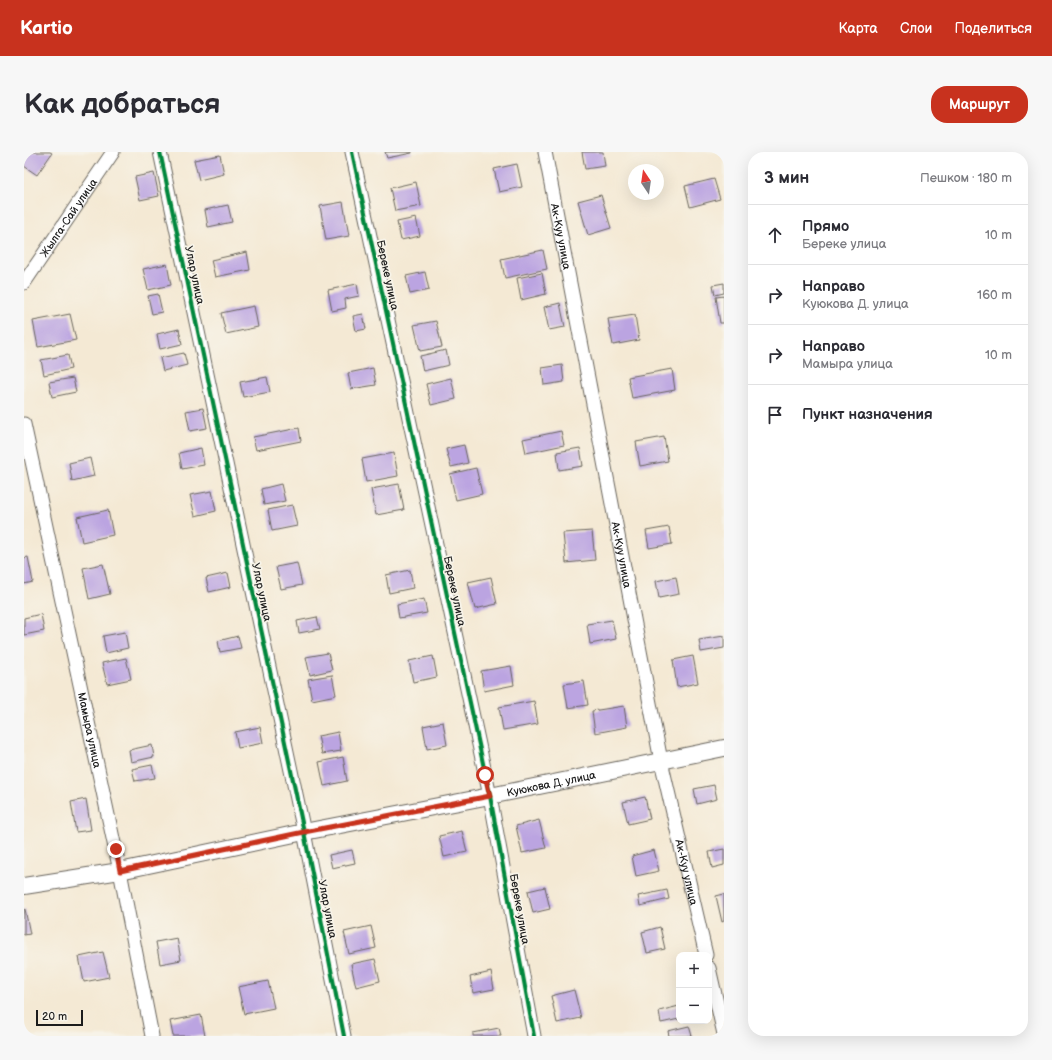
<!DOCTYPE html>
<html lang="ru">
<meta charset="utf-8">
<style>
:root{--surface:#fff;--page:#f7f7f7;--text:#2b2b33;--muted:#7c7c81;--line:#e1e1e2;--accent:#c8321e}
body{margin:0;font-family:"Balsamiq Sans",sans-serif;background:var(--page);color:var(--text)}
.controls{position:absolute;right:12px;bottom:12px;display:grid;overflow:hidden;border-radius:8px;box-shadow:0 4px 16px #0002}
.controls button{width:36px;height:36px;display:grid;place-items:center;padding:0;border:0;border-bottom:1px solid var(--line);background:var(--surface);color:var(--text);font:20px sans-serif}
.compass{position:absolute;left:604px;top:12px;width:36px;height:36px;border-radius:50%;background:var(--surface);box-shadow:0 4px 16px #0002;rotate:347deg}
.scale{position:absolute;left:12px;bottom:10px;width:47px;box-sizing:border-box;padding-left:4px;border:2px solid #1c1c1c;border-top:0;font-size:11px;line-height:14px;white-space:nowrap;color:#1c1c1c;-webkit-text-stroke:3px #f7f3e8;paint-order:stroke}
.stop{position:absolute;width:12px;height:12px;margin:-9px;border:3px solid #c8321e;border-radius:50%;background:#fff}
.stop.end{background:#c8321e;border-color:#fff;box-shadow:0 1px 4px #0008}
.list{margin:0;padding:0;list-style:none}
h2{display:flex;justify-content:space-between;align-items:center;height:52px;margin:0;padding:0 16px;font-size:17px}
h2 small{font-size:13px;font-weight:400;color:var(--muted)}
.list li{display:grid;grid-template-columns:26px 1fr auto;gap:12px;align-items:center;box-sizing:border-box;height:60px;padding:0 16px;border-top:1px solid var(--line)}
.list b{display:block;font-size:15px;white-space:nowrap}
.list p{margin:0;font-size:13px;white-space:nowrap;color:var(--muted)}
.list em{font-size:13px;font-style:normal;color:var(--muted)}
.icon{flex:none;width:22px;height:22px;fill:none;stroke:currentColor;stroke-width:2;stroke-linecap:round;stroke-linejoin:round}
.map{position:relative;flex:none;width:700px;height:884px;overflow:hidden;border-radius:16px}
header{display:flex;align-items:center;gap:24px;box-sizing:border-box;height:56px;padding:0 20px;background:var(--accent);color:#fff}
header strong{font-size:19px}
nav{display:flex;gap:22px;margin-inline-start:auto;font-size:14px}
.intro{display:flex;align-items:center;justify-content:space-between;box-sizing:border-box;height:96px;padding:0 24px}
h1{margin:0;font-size:28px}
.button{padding:10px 18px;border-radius:16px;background:var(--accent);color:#fff;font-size:14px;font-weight:700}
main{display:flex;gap:24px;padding:0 24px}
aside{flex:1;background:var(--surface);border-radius:16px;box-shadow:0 4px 16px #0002}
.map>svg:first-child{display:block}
.building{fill:#bba4e1}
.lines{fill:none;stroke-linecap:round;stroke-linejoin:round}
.minor-casing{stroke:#68645c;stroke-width:15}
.tertiary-casing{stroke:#68645c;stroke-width:18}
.minor{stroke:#fff;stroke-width:13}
.tertiary{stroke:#fff;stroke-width:16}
.cycleway-casing{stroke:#f7f3e8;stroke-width:6}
.cycleway{stroke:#00873e;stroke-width:4}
.route{stroke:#c8321e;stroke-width:5}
.labels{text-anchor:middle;stroke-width:3.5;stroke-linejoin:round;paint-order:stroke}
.street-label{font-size:11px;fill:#1c1c1c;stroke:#f7f3e8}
</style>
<header>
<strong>Kartio</strong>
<nav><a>Карта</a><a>Слои</a><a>Поделиться</a></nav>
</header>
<div class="intro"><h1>Как добраться</h1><a class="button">Маршрут</a></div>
<main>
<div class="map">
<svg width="700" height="884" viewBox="0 0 700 884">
<rect width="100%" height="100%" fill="#f7f3e8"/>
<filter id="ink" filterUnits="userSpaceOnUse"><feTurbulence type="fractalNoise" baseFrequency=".025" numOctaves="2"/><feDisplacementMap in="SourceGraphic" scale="8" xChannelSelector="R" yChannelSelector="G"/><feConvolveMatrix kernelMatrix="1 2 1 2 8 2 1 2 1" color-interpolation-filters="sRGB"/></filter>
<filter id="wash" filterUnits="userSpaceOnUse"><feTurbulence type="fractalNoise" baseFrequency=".012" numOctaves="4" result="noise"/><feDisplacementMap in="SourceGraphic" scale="16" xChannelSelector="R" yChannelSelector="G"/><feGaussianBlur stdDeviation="0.9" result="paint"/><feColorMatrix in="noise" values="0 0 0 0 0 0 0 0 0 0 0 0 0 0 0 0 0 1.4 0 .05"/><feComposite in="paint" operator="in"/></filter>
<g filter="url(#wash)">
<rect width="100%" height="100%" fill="#f4e9d4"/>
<g id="blocks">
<path class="building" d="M4,0H26L28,1L13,23L0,14V6Z
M361,0H388V1L363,6Z
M558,0H579L581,14L561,17Z
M196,3L200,22L175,28L170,8Z
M493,12L498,35L475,40L470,17Z
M130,21L135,44L116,48L111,25Z
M690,27L696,47L666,55L661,34Z
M392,30L397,54L371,59L366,36Z
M577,43L587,76L564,83L554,49Z
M319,50L325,84L302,88L296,54Z
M204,53L208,70L184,75L181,58Z
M392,66L396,84L377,88L373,70Z
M519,98L523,117L481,126L477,107Z
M223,100L226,118L191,125L187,108Z
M143,112L147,133L124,138L119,117Z
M401,120L405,138L386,142L382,124Z
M518,121L522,142L497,148L493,126Z
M700,131V141L691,143L689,133Z
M333,132L335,144L321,147L322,156L308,159L304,138Z
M134,142L138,160L128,162L124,144Z
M700,144V171H696L692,145Z
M536,151L541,175L525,178L520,155Z
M230,154L234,175L202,182L197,161Z
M46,162L52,188L14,195L9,169Z
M339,162L342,177L332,179L329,164Z
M611,163L615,188L589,193L584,167Z
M412,169L418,195L396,199L390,173Z
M155,177L158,192L136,197L133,182Z
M422,198L425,213L399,219L396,204Z
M160,201L163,213L139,219L136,206Z
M44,203L47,217L20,223L17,208Z
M538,213L540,230L520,233L518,216Z
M349,216L352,233L327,237L324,221Z
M648,217L651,238L608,246L604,225Z
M243,225L246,240L219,245L216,230Z
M49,226L52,240L28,245L25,230Z
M427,226L432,247L407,253L402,232Z
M179,256L183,276L166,279L162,259Z
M275,276L277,289L232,298L229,285Z
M537,279L540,293L502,301L499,287Z
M640,285L644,309L616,314L612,290Z
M440,293L444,311L427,315L422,297Z
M177,296L180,313L158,317L155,301Z
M556,296L559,314L535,318L533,300Z
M370,301L374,324L342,330L338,307Z
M66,306L70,324L48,329L45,311Z
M452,316L458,342L432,348L426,322Z
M257,332L261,349L240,353L237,337Z
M375,332L380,358L352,363L347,337Z
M188,339L192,359L171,364L166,343Z
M268,353L273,374L248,379L244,358Z
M84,358L89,383L58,390L53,365Z
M645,375L648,392L625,396L622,379Z
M568,379L571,408L542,411L539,381Z
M4,405L9,430L0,432V406Z
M273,411L278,433L257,437L252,415Z
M79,412L86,442L65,447L59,416Z
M386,418L389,436L365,441L362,423Z
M204,421L207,435L185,440L182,426Z
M467,425L473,452L451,457L444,430Z
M652,425L655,442L635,446L632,429Z
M400,447L403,461L375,466L373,452Z
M17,462L20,479L0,483V466Z
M293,465L296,477L275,481L273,469Z
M588,468L592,487L566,492L563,472Z
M101,480L104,496L82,501L79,484Z
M214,484L217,496L196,500L194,489Z
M700,484V496L677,500L675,488Z
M304,501L308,518L286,523L282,505Z
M409,504L413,525L389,530L385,509Z
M669,504L674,531L653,535L649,508Z
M102,506L107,527L83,532L78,511Z
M487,514L490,533L460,539L457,519Z
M308,523L312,543L288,548L284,527Z
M560,529L564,553L544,556L540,532Z
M510,549L514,572L479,578L475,555Z
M600,554L603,575L571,581L568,559Z
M419,570L423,593L403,597L399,574Z
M236,575L239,591L214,596L211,580Z
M314,580L317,599L298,602L294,584Z
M128,593L130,605L107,610L105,598Z
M319,605L323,629L300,634L295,610Z
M128,613L131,626L111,629L108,617Z
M690,633L693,647L673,652L670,637Z
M621,645L626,667L604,672L599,650Z
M62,647L67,678L52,680L47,650Z
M515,668L522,696L498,701L492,674Z
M438,679L443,700L420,705L415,684Z
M700,697V713L688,716L685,700Z
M328,698L331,711L308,716L305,703Z
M630,698L635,719L612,724L608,704Z
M521,735L526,757L509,761L504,739Z
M643,738L645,747L616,754L614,744Z
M700,742V769L698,770L692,744Z
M0,757H1L6,782L0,783Z
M347,774L352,796L325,802L320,780Z
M636,775L641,797L623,801L618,780Z
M153,786L157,808L136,812L132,790Z
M79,800L85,825L60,830L55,805Z
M351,807L356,829L332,835L327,812Z
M467,820L470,837L449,841L446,825Z
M244,829L250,856L220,862L214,835Z
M550,838L557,866L533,871L527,844Z
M655,854V867L637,871L635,859Z
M177,863L181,884H149L146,869Z
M665,874L668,884H645L644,879Z
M475,876L477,884H449V881Z"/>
</g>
</g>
<g filter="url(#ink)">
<use href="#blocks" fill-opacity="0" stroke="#68645c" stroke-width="1"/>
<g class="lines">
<defs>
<g id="minor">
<path d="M136,0L280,680L320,884"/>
<path d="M328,0L466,644L510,884"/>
<path id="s1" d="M521,0L637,609L682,803"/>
<path id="s2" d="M0,131L89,0"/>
<path id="s3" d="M0,272L96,719L128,884"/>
<path d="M685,816L700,882"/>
</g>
<g id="tertiary">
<path id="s4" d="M0,734L96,719L280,680L466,644L700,596"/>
</g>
</defs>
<use href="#minor" class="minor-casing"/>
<use href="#tertiary" class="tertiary-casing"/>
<use href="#minor" class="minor"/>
<use href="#tertiary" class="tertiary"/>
<defs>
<path id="cycleway" d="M136,0L280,680L320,884
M328,0L466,644L510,884"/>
</defs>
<use href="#cycleway" class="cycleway-casing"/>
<use href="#cycleway" class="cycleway"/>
</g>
</g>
<g class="lines" filter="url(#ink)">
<path class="route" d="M92,697L96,719L280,680L466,644L461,623"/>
</g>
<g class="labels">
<g class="street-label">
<text dy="4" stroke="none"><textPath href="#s2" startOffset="79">Жылга-Сай улица</textPath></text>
<text dy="4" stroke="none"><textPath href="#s1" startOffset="86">Ак-Куу улица</textPath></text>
<text transform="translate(171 123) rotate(78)" y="4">Улар улица</text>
<text transform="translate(364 123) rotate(78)" y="4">Береке улица</text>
<text dy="4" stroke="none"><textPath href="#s1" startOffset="410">Ак-Куу улица</textPath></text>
<text transform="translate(431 439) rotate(78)" y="4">Береке улица</text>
<text transform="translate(238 440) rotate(78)" y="4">Улар улица</text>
<text dy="4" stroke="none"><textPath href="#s3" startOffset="313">Мамыра улица</textPath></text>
<text dy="4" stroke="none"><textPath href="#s4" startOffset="537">Куюкова Д. улица</textPath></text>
<text dy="4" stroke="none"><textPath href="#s1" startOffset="734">Ак-Куу улица</textPath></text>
<text transform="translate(304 757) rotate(79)" y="4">Улар улица</text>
<text transform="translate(496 757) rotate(80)" y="4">Береке улица</text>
</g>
</g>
</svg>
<div class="controls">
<button>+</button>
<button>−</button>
</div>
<svg class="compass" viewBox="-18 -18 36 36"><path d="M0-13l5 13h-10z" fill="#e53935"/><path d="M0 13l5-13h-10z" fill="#7c7c81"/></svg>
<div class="scale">20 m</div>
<div class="stop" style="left:461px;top:623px"></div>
<div class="stop end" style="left:92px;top:697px"></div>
</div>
<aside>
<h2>3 мин<small>Пешком · 180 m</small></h2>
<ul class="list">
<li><svg class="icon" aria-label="ahead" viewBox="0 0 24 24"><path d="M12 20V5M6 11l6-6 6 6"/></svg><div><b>Прямо</b><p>Береке улица</p></div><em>10 m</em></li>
<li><svg class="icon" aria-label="right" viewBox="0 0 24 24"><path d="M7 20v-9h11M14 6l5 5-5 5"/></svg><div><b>Направо</b><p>Куюкова Д. улица</p></div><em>160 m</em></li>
<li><svg class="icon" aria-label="right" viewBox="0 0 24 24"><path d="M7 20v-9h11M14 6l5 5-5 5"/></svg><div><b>Направо</b><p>Мамыра улица</p></div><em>10 m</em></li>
<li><svg class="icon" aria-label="arrive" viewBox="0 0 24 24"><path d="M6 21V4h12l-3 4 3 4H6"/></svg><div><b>Пункт назначения</b></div></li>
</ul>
</aside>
</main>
